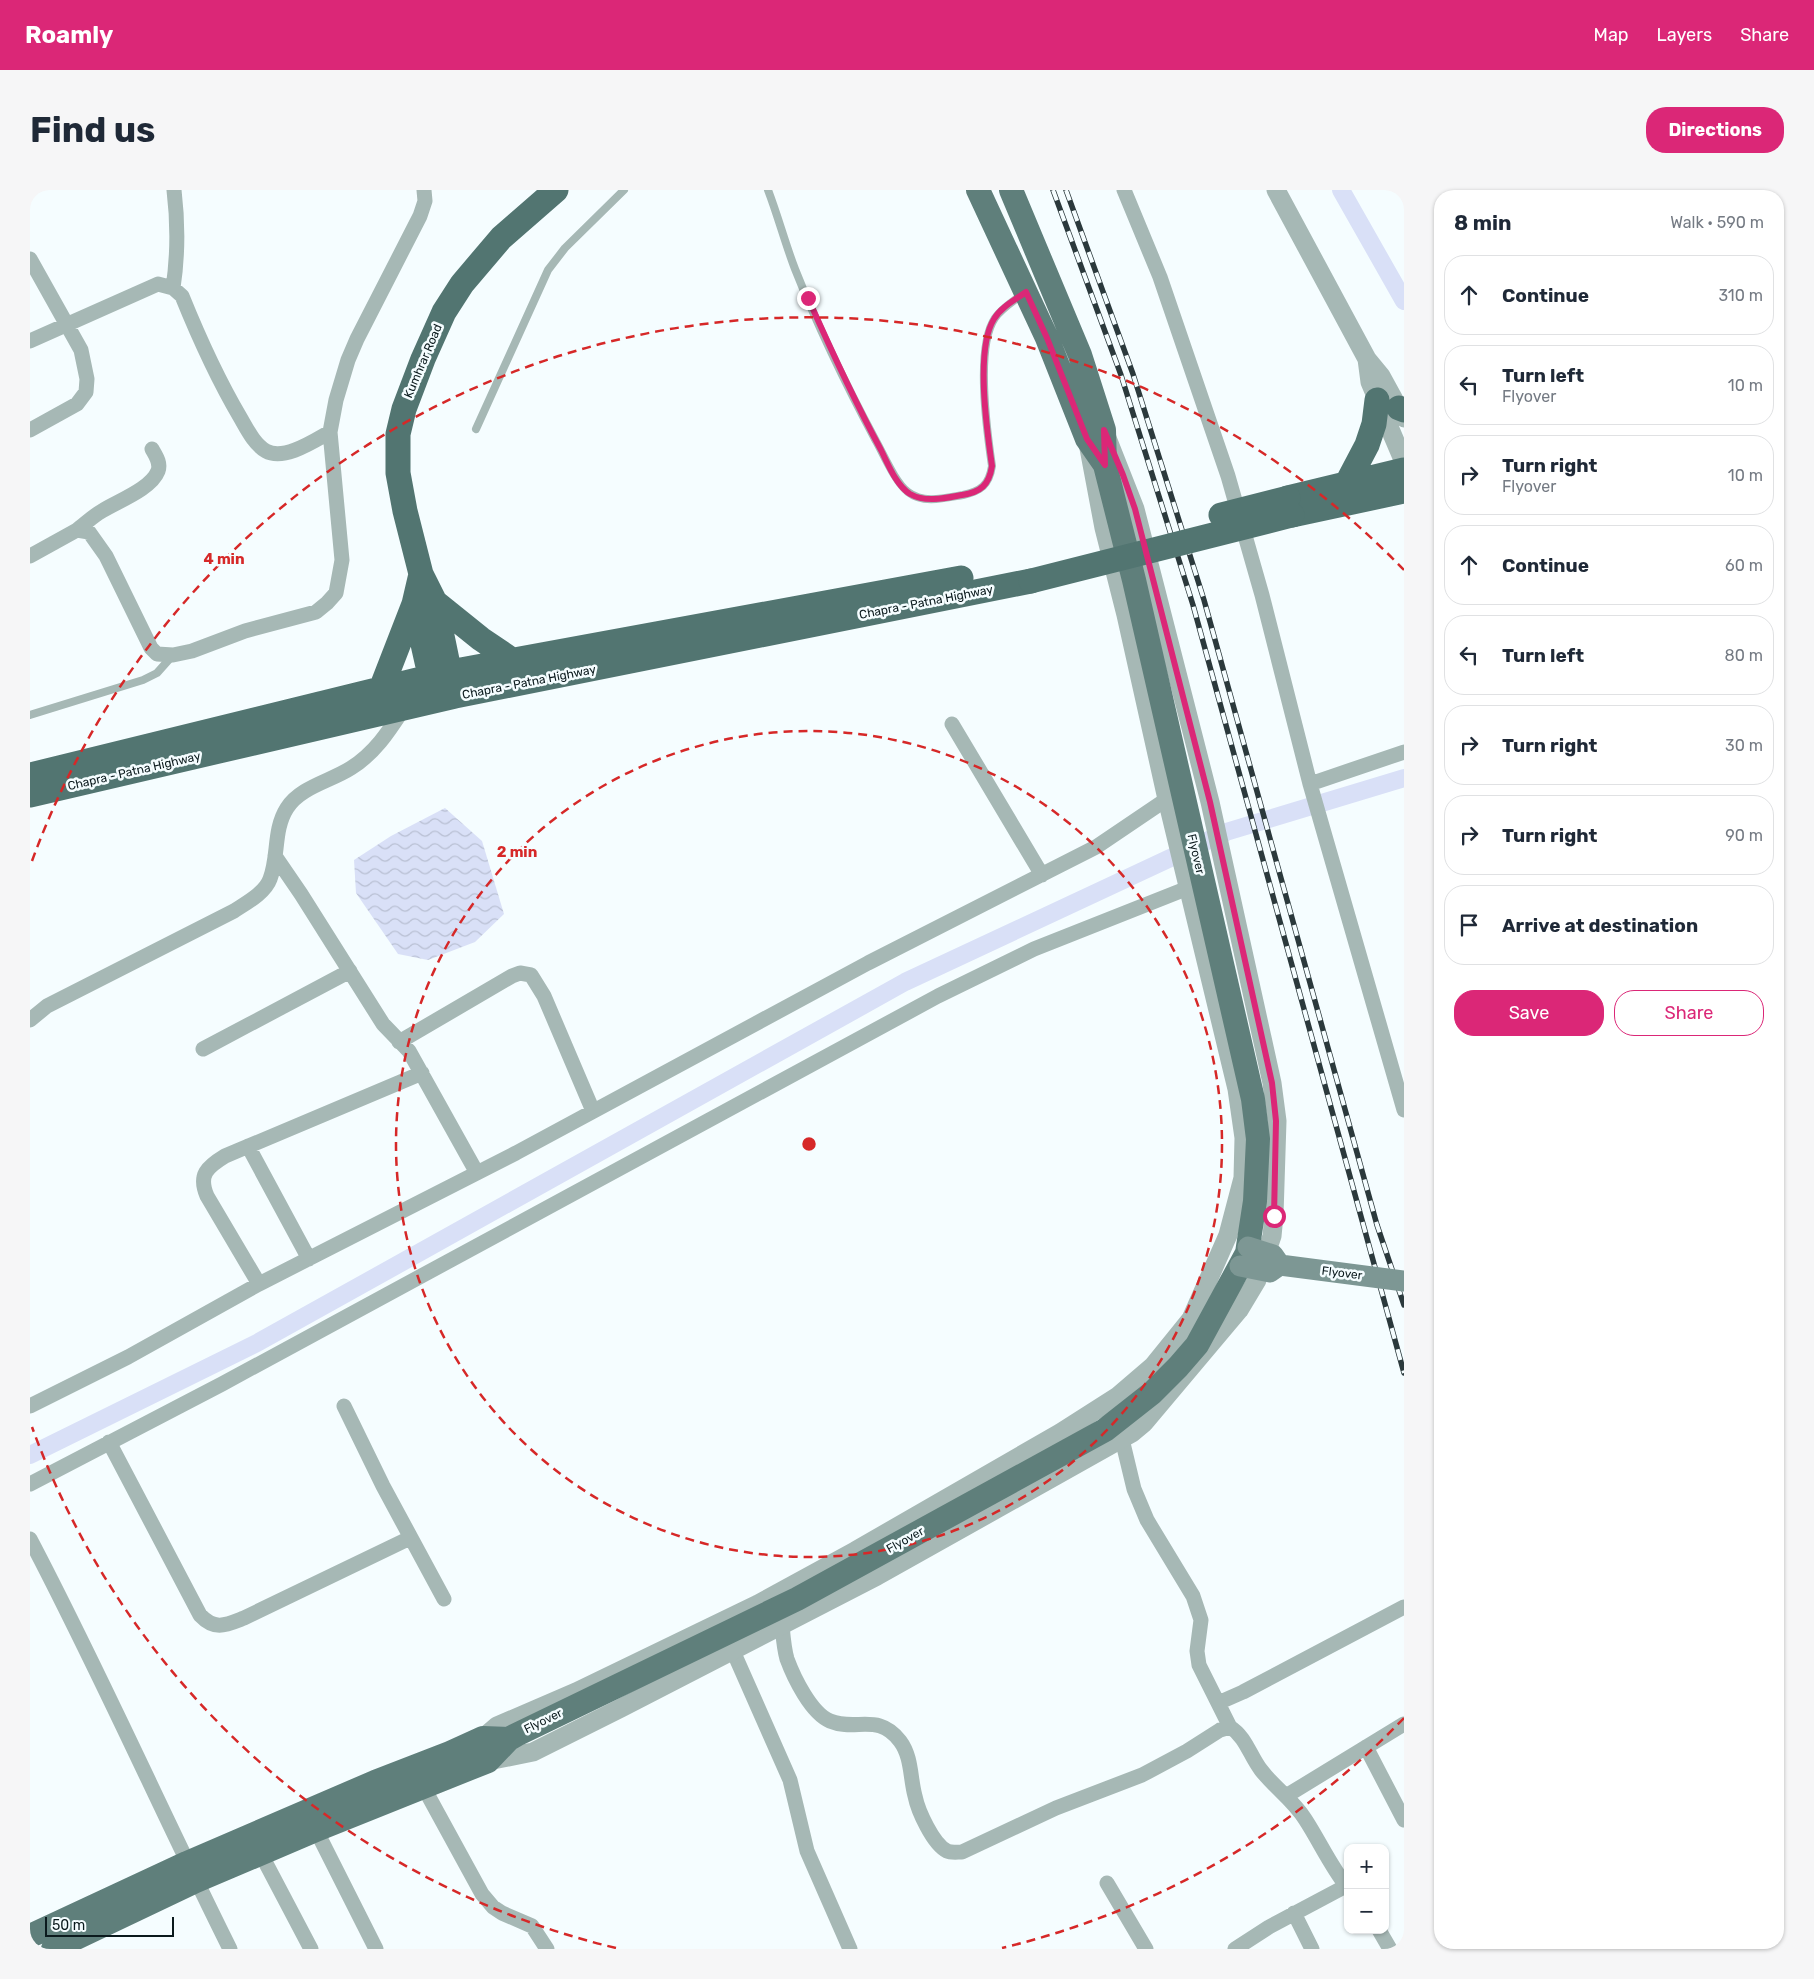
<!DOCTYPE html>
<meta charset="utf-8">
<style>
:root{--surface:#fff;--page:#f6f6f7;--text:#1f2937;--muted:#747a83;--line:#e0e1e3;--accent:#db2777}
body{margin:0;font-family:Rubik,sans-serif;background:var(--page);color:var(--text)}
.controls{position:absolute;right:15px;bottom:15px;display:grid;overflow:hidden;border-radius:10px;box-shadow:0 1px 4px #0004}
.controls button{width:45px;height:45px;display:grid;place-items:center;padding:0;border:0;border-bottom:1px solid var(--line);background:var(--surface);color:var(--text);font:25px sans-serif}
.scale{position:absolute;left:15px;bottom:12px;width:129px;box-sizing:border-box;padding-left:5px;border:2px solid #0b1a1d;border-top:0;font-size:14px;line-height:18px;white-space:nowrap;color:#0b1a1d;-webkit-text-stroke:4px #f5fdff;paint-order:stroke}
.stop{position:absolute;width:15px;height:15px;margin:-11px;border:4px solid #db2777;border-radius:50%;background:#fff}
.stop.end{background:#db2777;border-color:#fff;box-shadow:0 1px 5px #0008}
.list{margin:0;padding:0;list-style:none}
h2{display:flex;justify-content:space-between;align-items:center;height:65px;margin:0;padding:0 20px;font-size:21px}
h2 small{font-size:16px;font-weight:400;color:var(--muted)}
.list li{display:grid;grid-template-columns:32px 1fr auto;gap:15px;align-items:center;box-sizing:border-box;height:80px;margin:0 10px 10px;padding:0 10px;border:1px solid var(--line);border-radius:20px}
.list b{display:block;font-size:19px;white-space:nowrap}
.list p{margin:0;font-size:16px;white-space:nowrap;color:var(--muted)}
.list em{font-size:16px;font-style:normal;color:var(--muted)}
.actions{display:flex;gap:10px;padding:15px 20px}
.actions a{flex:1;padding:11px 0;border:1px solid var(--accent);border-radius:20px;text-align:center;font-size:18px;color:var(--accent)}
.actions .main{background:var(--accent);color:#fff}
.icon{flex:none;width:28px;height:28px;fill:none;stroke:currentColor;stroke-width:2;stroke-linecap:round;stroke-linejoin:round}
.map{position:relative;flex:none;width:1374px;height:1759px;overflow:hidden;border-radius:20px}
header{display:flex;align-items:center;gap:30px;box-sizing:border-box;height:70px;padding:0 25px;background:var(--accent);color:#fff}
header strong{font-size:24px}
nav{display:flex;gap:28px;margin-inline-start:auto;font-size:18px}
.intro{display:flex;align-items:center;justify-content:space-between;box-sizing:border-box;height:120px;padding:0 30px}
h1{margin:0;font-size:35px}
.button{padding:12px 22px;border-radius:20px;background:var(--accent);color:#fff;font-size:18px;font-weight:700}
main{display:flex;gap:30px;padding:0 30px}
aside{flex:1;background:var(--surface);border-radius:20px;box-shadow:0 1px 4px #0004}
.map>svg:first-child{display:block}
.water{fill:url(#water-waves)}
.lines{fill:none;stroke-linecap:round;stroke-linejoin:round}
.canal{stroke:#d9e0f7;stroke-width:18}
.service{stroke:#a6b8b5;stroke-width:8}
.minor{stroke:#a6b8b5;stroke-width:15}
.tertiary{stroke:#a6b8b5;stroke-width:19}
.primary{stroke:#5f7f7b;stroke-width:24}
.trunk{stroke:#527571;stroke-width:25}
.rail-casing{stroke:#2b393c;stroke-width:5.5}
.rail{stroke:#f5fdff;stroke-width:4;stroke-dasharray:11;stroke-linecap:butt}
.secondary-bridge{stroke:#7d9794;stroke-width:21}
.trunk-bridge{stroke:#527571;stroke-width:25}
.route{stroke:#db2777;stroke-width:6}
.ring{fill:none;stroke:#d62828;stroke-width:2.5;stroke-dasharray:9 6}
.labels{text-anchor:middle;stroke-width:5;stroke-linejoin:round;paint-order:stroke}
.street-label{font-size:12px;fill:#0b1a1d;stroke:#f5fdff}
.centre{fill:#d62828;stroke:#f5fdff;stroke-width:2.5}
.ring-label{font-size:15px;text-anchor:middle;font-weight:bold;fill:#d62828;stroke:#f5fdff;stroke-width:5;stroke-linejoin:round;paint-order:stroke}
</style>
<header>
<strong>Roamly</strong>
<nav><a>Map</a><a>Layers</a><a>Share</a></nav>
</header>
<div class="intro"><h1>Find us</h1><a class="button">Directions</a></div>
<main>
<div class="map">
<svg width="1374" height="1759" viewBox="0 0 1374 1759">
<defs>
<pattern id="water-waves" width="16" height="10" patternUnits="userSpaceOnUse" patternTransform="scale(1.25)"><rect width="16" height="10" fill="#d9e0f7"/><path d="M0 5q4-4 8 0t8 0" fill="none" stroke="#b9c0d3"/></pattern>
</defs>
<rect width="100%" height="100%" fill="#f5fdff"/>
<path class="water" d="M415,618L452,651L474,724L445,752L398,770L368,764L326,703L324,670L361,646Z"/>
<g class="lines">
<path class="canal" d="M1311,0L1374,111
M0,1265L227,1153L875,792L1196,642L1374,588"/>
<path class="service" d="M738,0C748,26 755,53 765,79C788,137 816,195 846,251C854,265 865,292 878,302C893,314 915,308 933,305C951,301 959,295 962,276C957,242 945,157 965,128C972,118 984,111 994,103
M446,239L518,80L535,58L594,0
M0,525L113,490L127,483L143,465"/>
<path class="minor" d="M1094,0L1130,87L1198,286L1232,405L1280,594L1374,920
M0,69L51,160L57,189L56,202L47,214L0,240
M143,98C148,65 148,33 144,0
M0,151L128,94L143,98L152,106C169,148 187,188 210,227C217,239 224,254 236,261C254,271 284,251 300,242
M47,340C55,334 63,326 72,321C88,311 121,299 128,281C131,273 126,266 122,259
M0,366L47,340L59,342L76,366L121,458L127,464L143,465L162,461L215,441L286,422L297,413L306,403L312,370L300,242L306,210L318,170L327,149L390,26L395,11L394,0
M922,534L1012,685
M1280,594L1374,562
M245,666L271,704L353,834L379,861L447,983
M0,830L17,816L204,721C216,713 235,703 240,689C249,666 243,640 257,618C270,597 301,591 321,578C345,563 359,541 374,518
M369,852L482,786L490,783L501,785L514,806L563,921
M173,859L320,781
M218,956L279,1069
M229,1094L177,1006C168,985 177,977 195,966L392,883
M0,1216L98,1167L229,1094L486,963L838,773L1066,657L1137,609
M314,1216L353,1296L414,1409
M1092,1249L1104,1299L1117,1330L1163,1406L1171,1430L1167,1461L1169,1475L1200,1537
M79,1252L170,1425C185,1441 196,1435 214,1428L380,1348
M0,1294L192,1194L908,806L1004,759L1158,698
M0,1349C71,1484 132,1623 200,1759
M752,1435C753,1446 754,1459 757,1469C764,1488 781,1523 800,1531C826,1542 848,1522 870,1551C882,1567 880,1588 885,1606C888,1621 903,1654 917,1661C921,1663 927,1662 932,1662L1026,1618L1112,1585L1157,1561L1190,1540L1200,1537C1216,1547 1220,1566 1231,1580C1245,1598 1263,1610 1275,1629C1290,1652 1301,1677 1318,1698
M703,1461L760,1590L777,1661L820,1759
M1188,1513L1213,1502L1374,1417
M1336,1557L1374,1630
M394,1598L452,1704L463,1717L472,1723L502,1736L517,1759
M1256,1606L1374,1534
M286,1640L346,1759
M231,1664L281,1759
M1077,1693L1116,1759
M1264,1723L1282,1759
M1349,1740L1360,1759
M1205,1759L1239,1737L1316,1696"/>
<path class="tertiary" d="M1246,0L1337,169L1351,186L1374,228
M1337,169L1340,192L1374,272
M453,1548L467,1536L546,1502L728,1414L825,1361L1030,1243L1088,1206L1123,1176L1161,1129L1198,1045L1213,988L1214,948L1207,899L1137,609L1096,425L1074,338L1058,253
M458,1571L503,1562L591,1518L847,1386L1102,1243L1114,1233L1209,1120L1227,1090L1242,1046L1244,1025L1247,931L1242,893L1180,612L1105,319L1077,248"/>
<path class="primary" d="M948,0L1017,148L1057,249L1075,275
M0,1746L157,1673L345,1592L420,1563L453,1548L479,1549
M23,1759L166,1691L286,1640L458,1571L479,1549L486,1545L767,1409L1075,1240L1122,1203L1148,1177L1167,1155L1217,1063L1225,1011L1228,949L1223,909L1104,390L1075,275L1074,240L1050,165L981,0"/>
<path class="trunk" d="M1369,218L1374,220
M1317,293L1337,255L1344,234L1347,210
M1258,308L1374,280
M1262,325L1374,301
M391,384L384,414L404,503
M405,412L451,449L482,470
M351,499L384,414
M423,499L405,412L391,384L375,321L368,283V244L374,219L393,169L414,122L432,94L471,48L526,0
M0,585L420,482L931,388
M0,605L425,506L1001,391"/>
<defs>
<path id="rail" d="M1023,0L1091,185L1163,415L1374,1183
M1036,0L1103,184L1174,410L1347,1035L1374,1115"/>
</defs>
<use href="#rail" class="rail-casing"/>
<use href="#rail" class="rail"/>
<path class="secondary-bridge" d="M1218,1057L1243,1065L1250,1075
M1210,1076L1240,1082L1250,1075L1374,1091"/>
<path class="trunk-bridge" d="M1191,325L1258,308
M1001,391L1262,325"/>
</g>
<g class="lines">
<path class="route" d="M778,108C801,160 824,210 851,260C858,274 866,295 880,304C896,313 916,308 932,305C951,302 959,295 962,276C957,241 945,159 964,129C971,117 985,110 996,102L1017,148L1057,249L1075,275L1074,240L1093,285L1105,319L1180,612L1242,893L1246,931L1244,1026"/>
</g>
<g class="ring">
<circle cx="779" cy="954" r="413"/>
<path d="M1374 1528A827 827 0 0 1 972 1758M586 1758A827 827 0 0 1 2 1237M2 671A827 827 0 0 1 1374 380"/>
</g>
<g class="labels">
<g class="street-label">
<text transform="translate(393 171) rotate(-67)" y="4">Kumhrar Road</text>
<text transform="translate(896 412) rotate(-11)" y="4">Chapra - Patna Highway</text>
<text transform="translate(499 492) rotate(-11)" y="4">Chapra - Patna Highway</text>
<text transform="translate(104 581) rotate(-13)" y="4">Chapra - Patna Highway</text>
<text transform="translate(1166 664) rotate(77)" y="4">Flyover</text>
<text transform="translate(1312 1083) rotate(7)" y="4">Flyover</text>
<text transform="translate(875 1350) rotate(-29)" y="4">Flyover</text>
<text transform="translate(513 1531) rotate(-26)" y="4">Flyover</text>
</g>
</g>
<circle cx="779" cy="954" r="8" class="centre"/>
<g class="ring-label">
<text x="194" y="374">4 min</text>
<text x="487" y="667">2 min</text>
</g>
</svg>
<div class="controls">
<button>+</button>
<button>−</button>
</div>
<div class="scale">50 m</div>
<div class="stop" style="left:1244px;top:1026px"></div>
<div class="stop end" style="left:778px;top:108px"></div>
</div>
<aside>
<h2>8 min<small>Walk · 590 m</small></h2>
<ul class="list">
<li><svg class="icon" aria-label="ahead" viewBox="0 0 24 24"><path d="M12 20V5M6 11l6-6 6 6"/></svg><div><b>Continue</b></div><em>310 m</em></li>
<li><svg class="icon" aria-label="left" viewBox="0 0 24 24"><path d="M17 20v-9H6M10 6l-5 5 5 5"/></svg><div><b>Turn left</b><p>Flyover</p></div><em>10 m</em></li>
<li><svg class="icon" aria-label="right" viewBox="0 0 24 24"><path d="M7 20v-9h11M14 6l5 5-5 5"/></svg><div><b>Turn right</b><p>Flyover</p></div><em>10 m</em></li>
<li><svg class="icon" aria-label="ahead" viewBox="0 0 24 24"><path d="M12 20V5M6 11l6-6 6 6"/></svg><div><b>Continue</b></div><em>60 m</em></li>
<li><svg class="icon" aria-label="left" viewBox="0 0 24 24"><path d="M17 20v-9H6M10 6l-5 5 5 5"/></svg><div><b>Turn left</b></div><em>80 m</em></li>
<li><svg class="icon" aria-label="right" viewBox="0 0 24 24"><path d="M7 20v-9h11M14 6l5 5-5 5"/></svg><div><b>Turn right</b></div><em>30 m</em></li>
<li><svg class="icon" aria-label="right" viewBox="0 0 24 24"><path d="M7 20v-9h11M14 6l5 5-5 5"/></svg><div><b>Turn right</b></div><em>90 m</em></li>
<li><svg class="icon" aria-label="arrive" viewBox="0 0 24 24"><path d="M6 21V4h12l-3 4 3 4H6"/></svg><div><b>Arrive at destination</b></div></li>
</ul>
<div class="actions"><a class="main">Save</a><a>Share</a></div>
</aside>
</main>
